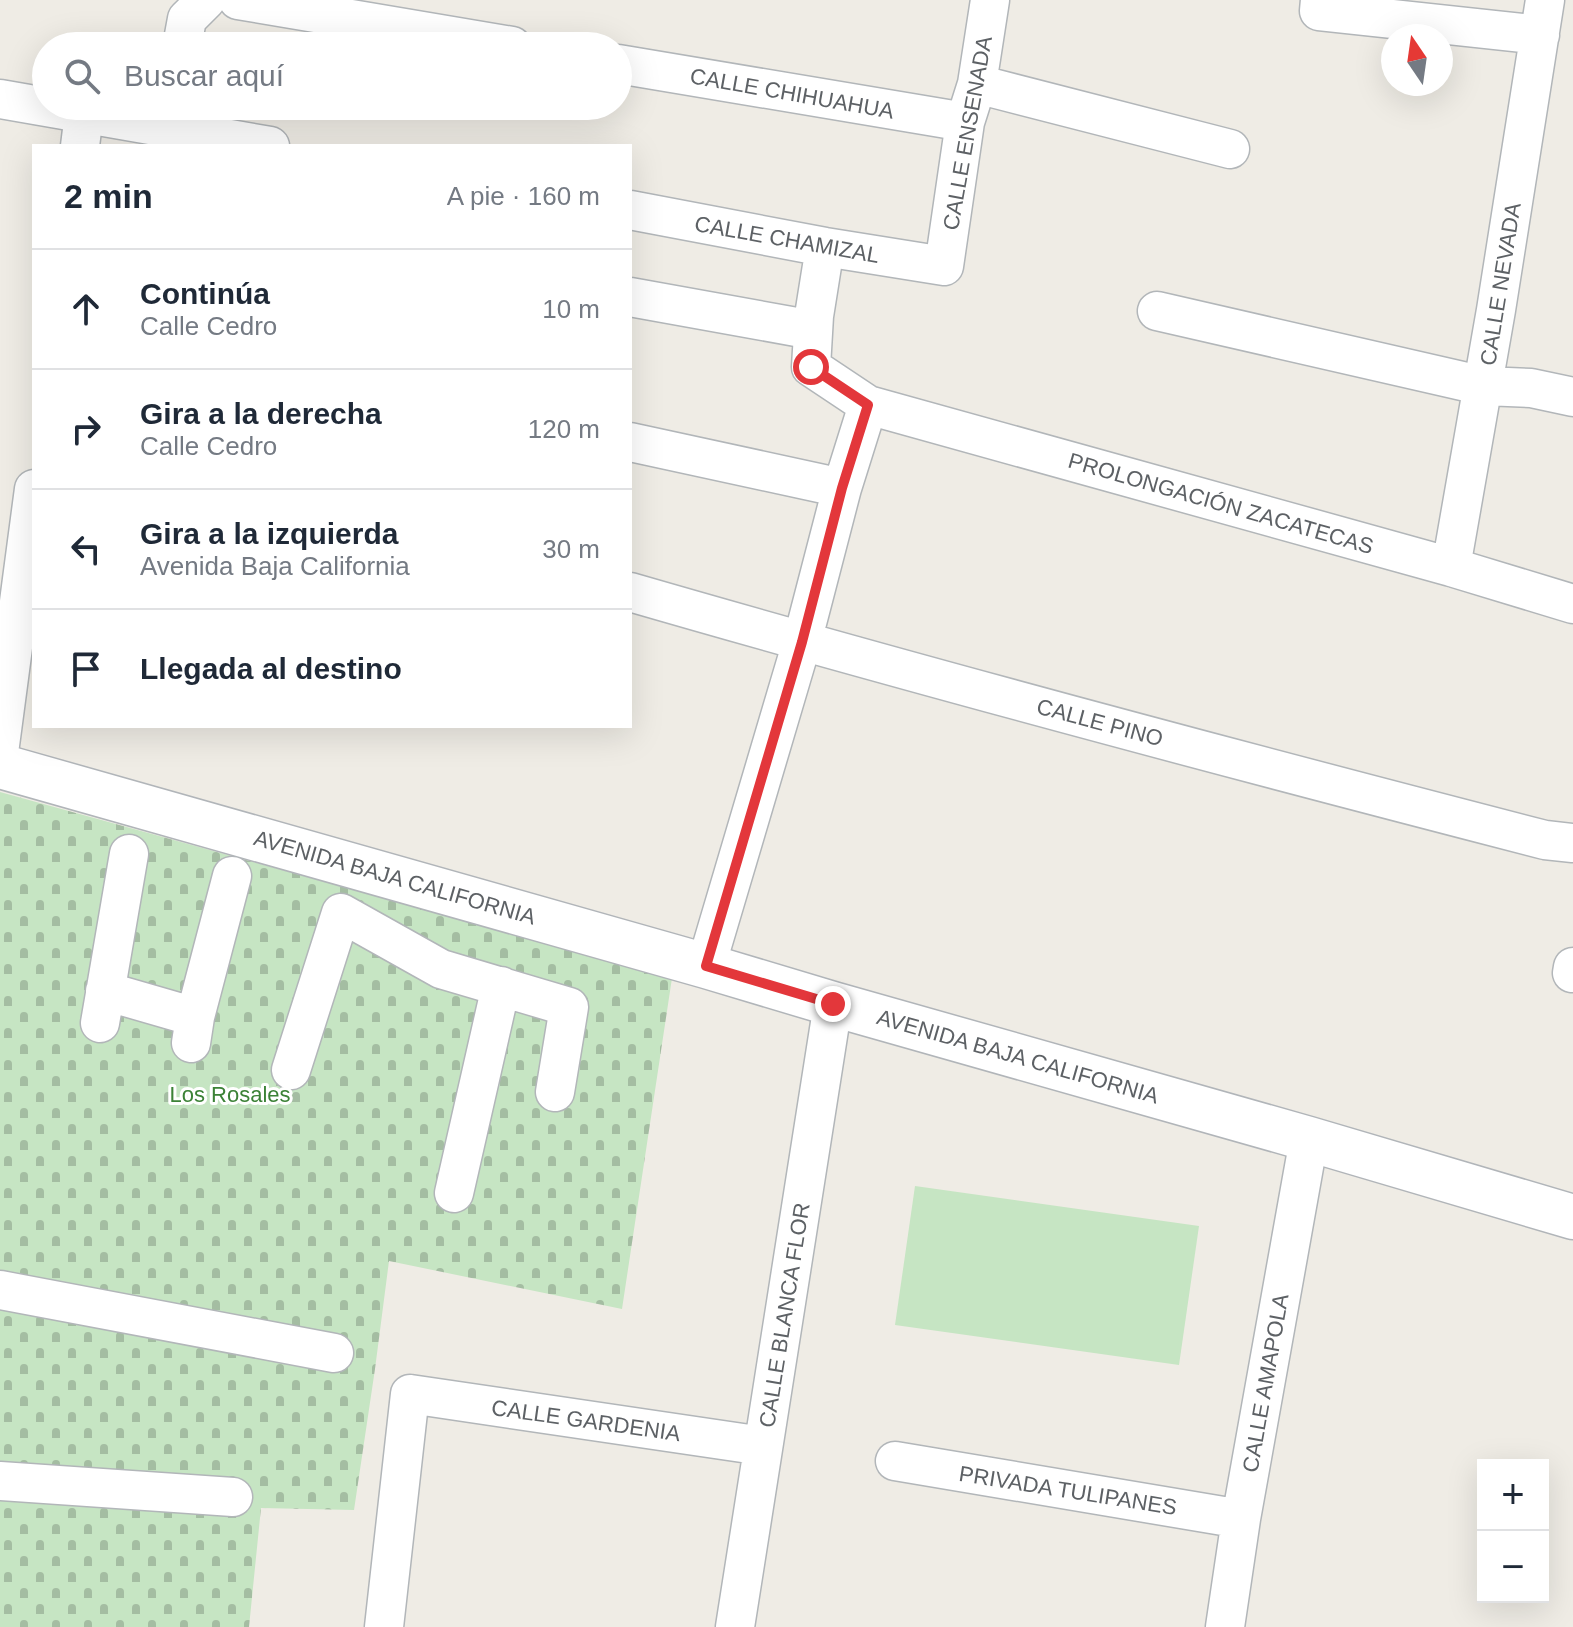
<!DOCTYPE html>
<html lang="es">
<meta charset="utf-8">
<style>
:root{--surface:#fff;--page:#f2f2f3;--text:#1f2937;--muted:#747a83;--line:#e0e1e3}
body{margin:0;font-family:Arial,sans-serif;background:var(--page);color:var(--text)}
.controls{position:absolute;right:24px;bottom:24px;display:grid;overflow:hidden;border-radius:0px;box-shadow:0 8px 32px #0002}
.controls button{width:72px;height:72px;display:grid;place-items:center;padding:0;border:0;border-bottom:2px solid var(--line);background:var(--surface);color:var(--text);font:40px sans-serif}
.compass{position:absolute;left:1381px;top:24px;width:72px;height:72px;border-radius:50%;background:var(--surface);box-shadow:0 8px 32px #0002;rotate:347deg}
.stop{position:absolute;width:24px;height:24px;margin:-18px;border:6px solid #e3373b;border-radius:50%;background:#fff}
.stop.end{background:#e3373b;border-color:#fff;box-shadow:0 2px 8px #0008}
.list{margin:0;padding:0;list-style:none}
h2{display:flex;justify-content:space-between;align-items:center;height:104px;margin:0;padding:0 32px;font-size:34px}
h2 small{font-size:26px;font-weight:400;color:var(--muted)}
.list li{display:grid;grid-template-columns:52px 1fr auto;gap:24px;align-items:center;box-sizing:border-box;height:120px;padding:0 32px;border-top:2px solid var(--line)}
.list b{display:block;font-size:30px;white-space:nowrap}
.list p{margin:0;font-size:26px;white-space:nowrap;color:var(--muted)}
.list em{font-size:26px;font-style:normal;color:var(--muted)}
.icon{flex:none;width:44px;height:44px;fill:none;stroke:currentColor;stroke-width:2;stroke-linecap:round;stroke-linejoin:round}
.map{position:relative;flex:none;width:1573px;height:1627px;overflow:hidden}
.search{position:absolute;background:var(--surface);box-shadow:0 8px 32px #0002;left:32px;top:32px;width:600px;height:88px;display:flex;align-items:center;gap:20px;box-sizing:border-box;padding:0 28px;border-radius:44px;color:var(--muted);font-size:30px}
.panel{position:absolute;background:var(--surface);box-shadow:0 8px 32px #0002;left:32px;top:144px;width:600px;height:584px;border-radius:0px}
.map>svg:first-child{display:block}
.green{fill:#c6e5c3}
.cemetery{fill:url(#cemetery-stones)}
.lines{fill:none;stroke-linecap:round;stroke-linejoin:round}
.street-casing{stroke:#b2b6b9;stroke-width:41}
.secondary-casing{stroke:#b1b5b9;stroke-width:47}
.street{stroke:#fff;stroke-width:38}
.secondary{stroke:#fff;stroke-width:44}
.route{stroke:#e3373b;stroke-width:10}
.labels{text-anchor:middle;stroke-width:6;stroke-linejoin:round;paint-order:stroke}
.street-label{font-size:22px;fill:#5d6165;stroke:#fff}
.park-label{font-size:22px;fill:#3c8237;stroke:#fff}
</style>
<div class="map">
<svg width="1573" height="1627" viewBox="0 0 1573 1627">
<defs>
<pattern id="cemetery-stones" width="16" height="16" patternUnits="userSpaceOnUse" patternTransform="scale(2)"><rect width="16" height="16" fill="#c6e5c3"/><path d="M2 7V4a2 2 0 0 1 4 0v3zM10 15v-3a2 2 0 0 1 4 0v3z" fill="#a4bda2"/></pattern>
</defs>
<rect width="100%" height="100%" fill="#efece5"/>
<path class="green" d="M915,1186L1199,1226L1179,1365L895,1325Z"/>
<path class="cemetery" d="M0,792L672,978L622,1309L389,1261L375,1369L354,1510L261,1508L249,1627H0Z"/>
<g class="lines">
<defs>
<path id="street" d="M238,0L512,46
M1320,0L1319,11L1540,35
M182,46L187,19L206,0
M618,64L965,122
M977,84L1230,149
M0,99L270,146
M80,146L84,114
M630,210L825,247L944,266L965,122L977,84L990,0
M825,247L814,316L811,367L868,405L1451,567L1573,604
M630,297L813,330
M1157,311L1484,386L1531,388L1573,397
M630,442L842,488
M1451,567L1496,310L1545,0
M630,592C934,680 1239,761 1545,840L1573,843
M0,745L34,489
M706,966L802,642L842,488L868,405
M1572,973L1573,967
M105,991L195,1017
M100,1023L129,854
M191,1043L195,1017L232,876
M291,1070L341,913L441,969L569,1007L555,1092
M454,1193L501,986
M0,1290L334,1353
M895,1461L1241,1519
M0,1481L233,1497
M384,1627L410,1394L763,1446
M735,1627L833,1004
M1225,1627L1241,1519L1309,1139"/>
<path id="secondary" d="M0,766L706,966L833,1004L1309,1139L1573,1217"/>
</defs>
<use href="#street" class="street-casing"/>
<use href="#secondary" class="secondary-casing"/>
<use href="#street" class="street"/>
<use href="#secondary" class="secondary"/>
</g>
<g class="lines">
<path class="route" d="M811,367L868,405L842,488L802,642L706,966L833,1004"/>
</g>
<g class="labels">
<g class="street-label">
<text transform="translate(792 93) rotate(10)" y="8">CALLE CHIHUAHUA</text>
<text transform="translate(967 133) rotate(-80)" y="8">CALLE ENSENADA</text>
<text transform="translate(787 239) rotate(10)" y="8">CALLE CHAMIZAL</text>
<text transform="translate(1500 284) rotate(-81)" y="8">CALLE NEVADA</text>
<text transform="translate(1221 503) rotate(16)" y="8">PROLONGACIÓN ZACATECAS</text>
<text transform="translate(1100 722) rotate(15)" y="8">CALLE PINO</text>
<text transform="translate(395 877) rotate(16)" y="8">AVENIDA BAJA CALIFORNIA</text>
<text transform="translate(1018 1056) rotate(16)" y="8">AVENIDA BAJA CALIFORNIA</text>
<text transform="translate(784 1315) rotate(-81)" y="8">CALLE BLANCA FLOR</text>
<text transform="translate(1265 1383) rotate(-80)" y="8">CALLE AMAPOLA</text>
<text transform="translate(586 1420) rotate(8)" y="8">CALLE GARDENIA</text>
<text transform="translate(1068 1490) rotate(9)" y="8">PRIVADA TULIPANES</text>
</g>
<g class="park-label">
<text x="230" y="1102">Los Rosales</text>
</g>
</g>
</svg>
<div class="controls">
<button>+</button>
<button>−</button>
</div>
<svg class="compass" viewBox="-18 -18 36 36"><path d="M0-13l5 13h-10z" fill="#e53935"/><path d="M0 13l5-13h-10z" fill="#747a83"/></svg>
<div class="stop" style="left:811px;top:367px"></div>
<div class="stop end" style="left:833px;top:1004px"></div>
<div class="search"><svg class="icon" aria-label="search" viewBox="0 0 24 24"><circle cx="10" cy="10" r="6"/><path d="M15 15l6 6"/></svg>Buscar aquí</div>
<section class="panel">
<h2>2 min<small>A pie · 160 m</small></h2>
<ul class="list">
<li><svg class="icon" aria-label="ahead" viewBox="0 0 24 24"><path d="M12 20V5M6 11l6-6 6 6"/></svg><div><b>Continúa</b><p>Calle Cedro</p></div><em>10 m</em></li>
<li><svg class="icon" aria-label="right" viewBox="0 0 24 24"><path d="M7 20v-9h11M14 6l5 5-5 5"/></svg><div><b>Gira a la derecha</b><p>Calle Cedro</p></div><em>120 m</em></li>
<li><svg class="icon" aria-label="left" viewBox="0 0 24 24"><path d="M17 20v-9H6M10 6l-5 5 5 5"/></svg><div><b>Gira a la izquierda</b><p>Avenida Baja California</p></div><em>30 m</em></li>
<li><svg class="icon" aria-label="arrive" viewBox="0 0 24 24"><path d="M6 21V4h12l-3 4 3 4H6"/></svg><div><b>Llegada al destino</b></div></li>
</ul>
</section>
</div>
